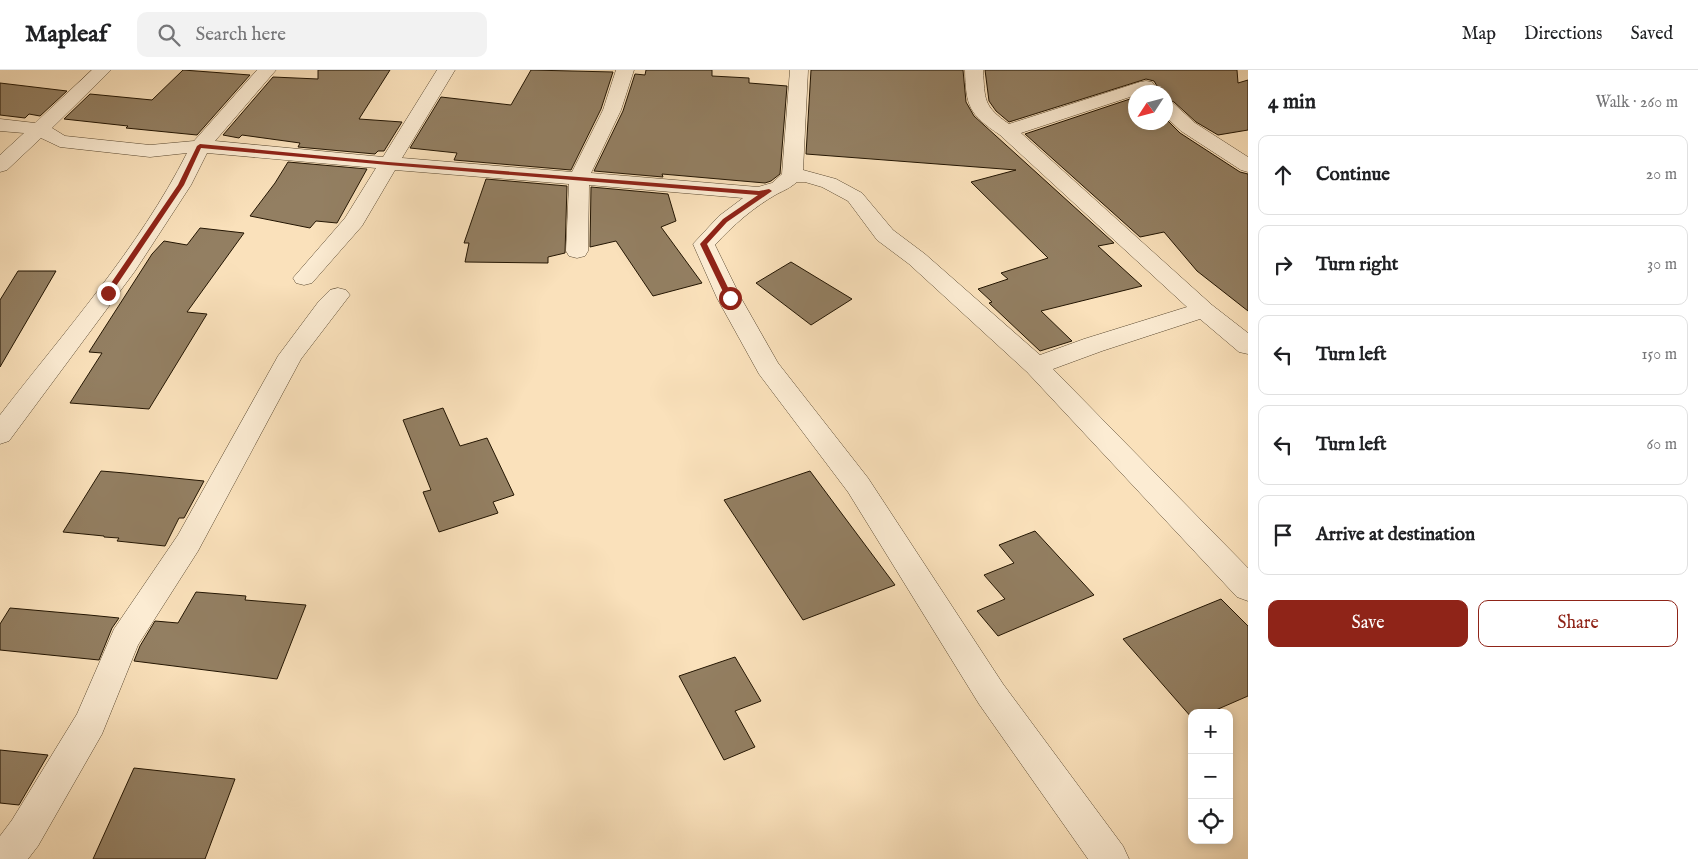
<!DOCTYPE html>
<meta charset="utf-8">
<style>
:root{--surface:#fff;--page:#f2f2f2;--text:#202124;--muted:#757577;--line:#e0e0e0;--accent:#8f2418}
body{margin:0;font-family:"IM FELL English",serif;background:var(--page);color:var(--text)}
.controls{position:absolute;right:15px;bottom:15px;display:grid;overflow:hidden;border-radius:10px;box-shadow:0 2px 8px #0003}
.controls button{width:45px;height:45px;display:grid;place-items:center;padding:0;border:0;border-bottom:1px solid var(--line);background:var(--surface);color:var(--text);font:25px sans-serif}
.compass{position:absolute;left:1128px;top:15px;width:45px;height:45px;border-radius:50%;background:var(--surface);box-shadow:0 2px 8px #0003;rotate:234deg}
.stop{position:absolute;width:15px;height:15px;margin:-11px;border:4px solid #8f2418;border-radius:50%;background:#fff}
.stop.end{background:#8f2418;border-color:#fff;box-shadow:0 1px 5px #0008}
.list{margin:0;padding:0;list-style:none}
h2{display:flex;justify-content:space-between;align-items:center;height:65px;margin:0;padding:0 20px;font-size:21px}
h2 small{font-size:16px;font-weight:400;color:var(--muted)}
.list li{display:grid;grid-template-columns:32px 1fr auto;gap:15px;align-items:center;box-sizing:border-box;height:80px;margin:0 10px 10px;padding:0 10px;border:1px solid var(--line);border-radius:10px}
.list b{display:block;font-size:19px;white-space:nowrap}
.list em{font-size:16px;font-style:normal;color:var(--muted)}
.actions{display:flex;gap:10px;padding:15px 20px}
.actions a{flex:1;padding:11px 0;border:1px solid var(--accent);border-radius:10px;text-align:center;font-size:18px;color:var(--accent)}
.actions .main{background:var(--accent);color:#fff}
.icon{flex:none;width:28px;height:28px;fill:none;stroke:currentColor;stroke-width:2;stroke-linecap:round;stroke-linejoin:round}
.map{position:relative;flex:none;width:1248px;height:789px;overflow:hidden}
header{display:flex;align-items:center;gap:30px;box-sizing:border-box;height:70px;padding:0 25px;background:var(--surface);border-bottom:1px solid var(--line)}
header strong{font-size:24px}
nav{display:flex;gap:28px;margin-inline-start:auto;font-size:18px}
.search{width:350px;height:45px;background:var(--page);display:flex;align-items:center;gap:12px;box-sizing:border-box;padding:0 18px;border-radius:10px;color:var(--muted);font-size:19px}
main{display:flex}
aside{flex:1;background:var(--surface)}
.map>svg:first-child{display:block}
.building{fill:#937f62;stroke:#231502}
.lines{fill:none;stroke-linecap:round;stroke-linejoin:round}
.minor-casing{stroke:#594830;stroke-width:1}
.minor{fill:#fcecd3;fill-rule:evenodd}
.route{fill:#8f2418}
</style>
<header>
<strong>Mapleaf</strong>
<div class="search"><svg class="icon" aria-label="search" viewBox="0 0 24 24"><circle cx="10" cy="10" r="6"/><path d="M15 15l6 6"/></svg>Search here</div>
<nav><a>Map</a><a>Directions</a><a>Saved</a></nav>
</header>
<main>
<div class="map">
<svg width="1248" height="789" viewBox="0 0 1248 789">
<rect width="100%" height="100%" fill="#fae1bb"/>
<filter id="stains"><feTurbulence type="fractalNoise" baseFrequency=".004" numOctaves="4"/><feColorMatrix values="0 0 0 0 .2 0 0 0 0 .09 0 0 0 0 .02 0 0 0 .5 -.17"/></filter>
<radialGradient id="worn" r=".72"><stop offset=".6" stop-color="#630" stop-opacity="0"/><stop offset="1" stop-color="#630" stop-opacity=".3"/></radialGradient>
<path class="building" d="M183,0L250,5L197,65L126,58L128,56L64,49L90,24L152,30Z
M318,0H390L359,49L402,52L384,81H378L375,84L298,77L300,73L242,65L239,68L223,65L273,7L318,9Z
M531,0L613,2L601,39L571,100L454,90L457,83L410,78L441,27L511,35Z
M646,0H712V6L749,8V13L787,16L780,104L771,111L765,113L662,104L663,107L594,101L623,41L635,4L645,5Z
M811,0H963L966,32L974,46L1114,173L1098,176L1142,216L1041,241L1072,271L1040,281L989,233L992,232L978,219L1008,209L1001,203L1048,188L971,112L1016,100L806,84Z
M985,0H1237L1238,13L1248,10V60L1218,65L1196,52L1174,32L1166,29V22H1147L1154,21L1157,16L1154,11L1146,9L1009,52L996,41L989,31Z
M0,13L67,21L40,46L29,44L25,48L0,45Z
M1136,27V52H1166V49L1180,63L1240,102L1248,104V241L1197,201L1164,162L1140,167L1025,64Z
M288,92L367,99L337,153L316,151L310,158L250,146L275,113Z
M486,109L567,116L565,183L548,187V193L465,192L469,173H464Z
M591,117L668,124L676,151L661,157L702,213L653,226L616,171L590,177Z
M200,158L244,163L187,242L207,244L149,339L70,333L102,283L89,282L152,184L164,171L187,175Z
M791,192L852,229L811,255L756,213Z
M18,201H56L0,297V230Z
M443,338L460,376L487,368L514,425L493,432L498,443L439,462L423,422L431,420L403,350Z
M101,401L125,403L204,411L184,448H179L165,476L117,471L119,468L104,467V466L63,462Z
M810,401L895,515L803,550L724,430Z
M1035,461L1094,525L998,566L977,541L1005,529L984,505L1014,493L999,475Z
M196,522L246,526L245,530L306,535L277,609L134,591L140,576L155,551L178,553Z
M1221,529L1248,556V626L1209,643H1192V648L1123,569Z
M10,538L89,545L119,548L112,558L99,590L0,580V554Z
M735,587L761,631L735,641L755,677L724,690L679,606Z
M0,680L48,685L19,735L0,733Z
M134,698L235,709L205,789H93Z"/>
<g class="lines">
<defs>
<path id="minor" d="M92,0H111L52,58L65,66L150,75L194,71L257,0H276L215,71L383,87L437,0H455L402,88L572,102L603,40L616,0H634L621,40L591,103L758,117L772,113L782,104L790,0H808L803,100L836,109L862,123L893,160L925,184L1040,285L1084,269L1187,237L1000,65C969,44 966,37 965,0H983C985,30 983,36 1009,54L1140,12L1146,11L1152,12L1155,16L1152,20L1136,22V25L1021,63L1212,235L1248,263V284L1239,282L1200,249L1102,281L1053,299L1248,498V531L1237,527L1027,302L909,194L877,170L848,131L822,117L805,112H797C790,118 785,120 777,124C754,137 733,155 715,175L741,228L778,293L868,408L1003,614L1123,776L1129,789H1088L979,634L848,422L759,304L717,228L693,174L719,146L743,128L589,115L588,181L585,186L577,188L569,186L566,181L569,114L395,100L362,156L312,213L304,215L296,213L293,208L345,148L376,98L207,83L191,115L135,201L9,371L0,374V345C64,262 139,178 187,83L150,87L60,77L41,68L7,100L0,102V85L24,63L0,61V49L35,53Z
M1166,31L1173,33L1195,53L1248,87V102L1241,100L1181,61L1166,47Z
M338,218L346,220L350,225L301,289L198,481L138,575L102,664L38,776L28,789H0V766L12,750L77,644L114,559L178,465L278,286L319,231L330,220Z"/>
</defs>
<use href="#minor" class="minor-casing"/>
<use href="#minor" class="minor"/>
</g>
<path class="route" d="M200,74L388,92L759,121L769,119L772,121L727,152L707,174L733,228L730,230L726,228L700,174L723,149L758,125L388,95L201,78L184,115L110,225H105V222L178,115L197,76Z"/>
<rect width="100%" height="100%" filter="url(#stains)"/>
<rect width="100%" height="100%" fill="url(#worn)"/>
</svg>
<div class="controls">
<button>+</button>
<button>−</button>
<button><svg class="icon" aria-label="locate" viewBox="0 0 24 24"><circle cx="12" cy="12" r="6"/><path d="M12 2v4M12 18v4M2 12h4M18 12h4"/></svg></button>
</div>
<svg class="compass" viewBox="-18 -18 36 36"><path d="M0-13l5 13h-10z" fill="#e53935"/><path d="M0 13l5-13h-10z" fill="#757577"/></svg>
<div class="stop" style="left:730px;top:228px"></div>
<div class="stop end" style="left:108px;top:223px"></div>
</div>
<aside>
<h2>4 min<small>Walk · 260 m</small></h2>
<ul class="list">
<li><svg class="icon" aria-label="ahead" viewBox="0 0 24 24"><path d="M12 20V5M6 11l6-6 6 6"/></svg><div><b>Continue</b></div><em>20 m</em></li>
<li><svg class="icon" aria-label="right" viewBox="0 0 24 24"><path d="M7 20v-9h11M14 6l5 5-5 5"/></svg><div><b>Turn right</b></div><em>30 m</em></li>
<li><svg class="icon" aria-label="left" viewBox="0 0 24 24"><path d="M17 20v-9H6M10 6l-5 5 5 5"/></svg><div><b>Turn left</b></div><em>150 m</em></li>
<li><svg class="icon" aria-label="left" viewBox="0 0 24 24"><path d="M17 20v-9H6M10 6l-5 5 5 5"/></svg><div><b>Turn left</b></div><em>60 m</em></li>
<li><svg class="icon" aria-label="arrive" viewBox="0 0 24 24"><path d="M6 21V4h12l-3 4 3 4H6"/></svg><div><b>Arrive at destination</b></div></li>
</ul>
<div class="actions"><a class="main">Save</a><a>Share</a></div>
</aside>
</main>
